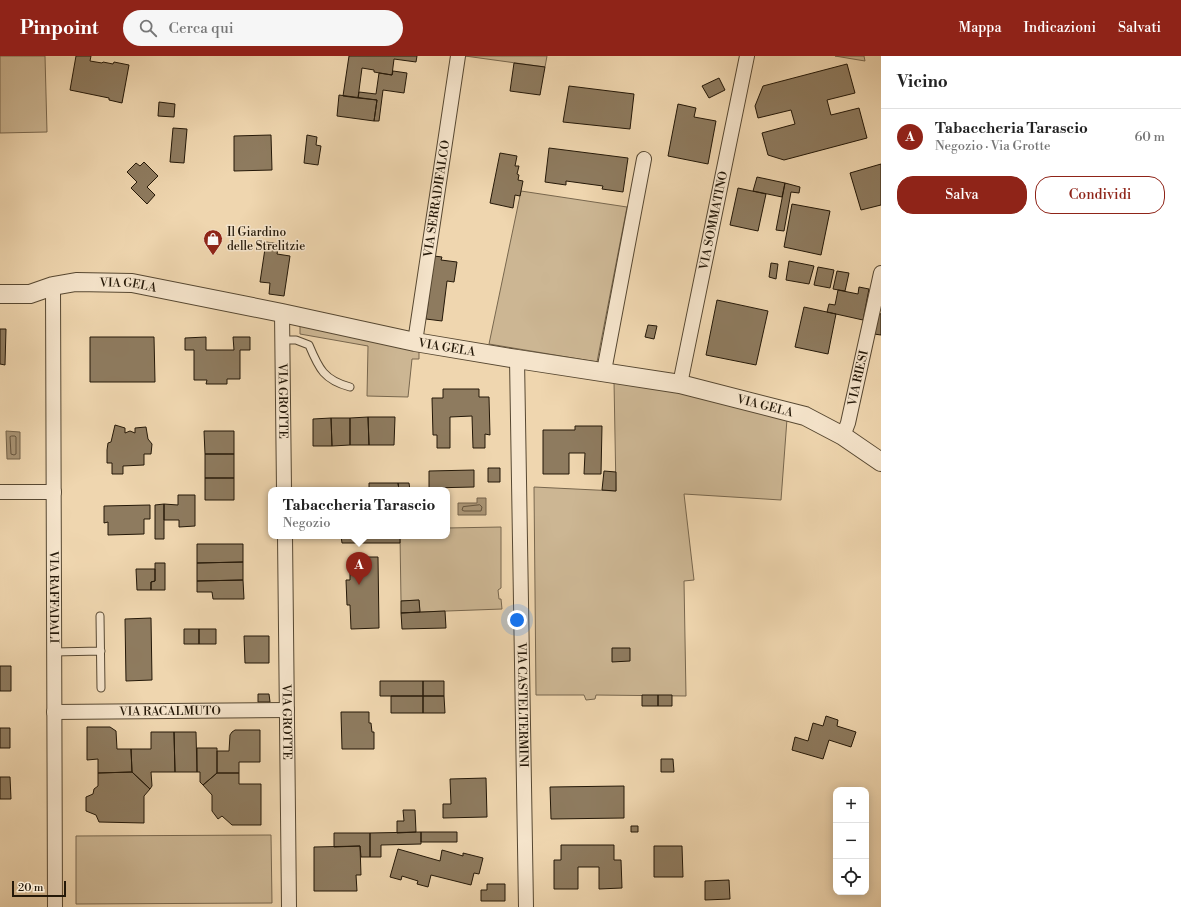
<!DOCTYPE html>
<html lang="it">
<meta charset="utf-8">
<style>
:root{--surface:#fff;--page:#f6f6f6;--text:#222;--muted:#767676;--line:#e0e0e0;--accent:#8f2418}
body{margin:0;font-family:"Libre Bodoni",serif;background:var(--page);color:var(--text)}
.controls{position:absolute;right:12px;bottom:12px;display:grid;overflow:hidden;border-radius:8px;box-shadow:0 2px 10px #0003}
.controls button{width:36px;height:36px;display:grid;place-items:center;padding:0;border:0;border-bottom:1px solid var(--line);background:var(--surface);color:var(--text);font:20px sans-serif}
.scale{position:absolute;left:12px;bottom:10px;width:54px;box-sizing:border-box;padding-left:4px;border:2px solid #241808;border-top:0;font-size:11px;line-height:14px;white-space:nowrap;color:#241808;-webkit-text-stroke:3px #f5e4cb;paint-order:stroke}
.you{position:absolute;left:517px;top:564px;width:14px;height:14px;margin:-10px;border:3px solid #fff;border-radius:50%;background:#1a73e8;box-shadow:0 0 0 6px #1a73e833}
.badge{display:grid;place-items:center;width:26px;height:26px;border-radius:50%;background:var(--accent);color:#fff;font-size:13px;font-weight:700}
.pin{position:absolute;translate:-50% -33px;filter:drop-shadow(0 1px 2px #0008)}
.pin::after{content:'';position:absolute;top:21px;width:14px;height:12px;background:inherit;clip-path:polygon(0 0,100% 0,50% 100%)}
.popup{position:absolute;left:268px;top:431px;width:182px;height:52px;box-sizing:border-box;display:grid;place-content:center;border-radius:8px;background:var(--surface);filter:drop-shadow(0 1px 3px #0005);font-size:13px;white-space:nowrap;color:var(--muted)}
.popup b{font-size:15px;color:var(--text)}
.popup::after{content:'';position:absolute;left:50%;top:100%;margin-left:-8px;border:8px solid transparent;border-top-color:var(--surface)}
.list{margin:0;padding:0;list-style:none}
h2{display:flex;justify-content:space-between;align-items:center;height:52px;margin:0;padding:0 16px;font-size:17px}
h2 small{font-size:13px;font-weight:400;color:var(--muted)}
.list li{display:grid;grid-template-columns:26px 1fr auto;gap:12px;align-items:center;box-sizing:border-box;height:56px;padding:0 16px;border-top:1px solid var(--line)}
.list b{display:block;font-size:15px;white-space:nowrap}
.list p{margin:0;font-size:13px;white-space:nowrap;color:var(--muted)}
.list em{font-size:13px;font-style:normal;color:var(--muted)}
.actions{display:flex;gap:8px;padding:12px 16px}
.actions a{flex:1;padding:9px 0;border:1px solid var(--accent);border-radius:16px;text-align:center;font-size:14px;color:var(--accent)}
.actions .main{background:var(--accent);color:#fff}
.icon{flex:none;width:22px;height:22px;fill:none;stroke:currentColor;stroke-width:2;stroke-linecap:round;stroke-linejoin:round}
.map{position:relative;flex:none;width:881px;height:851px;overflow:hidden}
header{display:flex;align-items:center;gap:24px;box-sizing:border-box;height:56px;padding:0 20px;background:var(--accent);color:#fff}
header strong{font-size:19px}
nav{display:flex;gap:22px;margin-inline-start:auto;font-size:14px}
.search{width:280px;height:36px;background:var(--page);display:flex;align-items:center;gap:10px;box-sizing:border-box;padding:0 14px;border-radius:22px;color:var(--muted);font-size:15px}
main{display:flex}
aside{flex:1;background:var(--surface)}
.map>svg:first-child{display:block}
.green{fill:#ccb693;stroke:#78674e}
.water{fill:#aa9576;stroke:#74634a}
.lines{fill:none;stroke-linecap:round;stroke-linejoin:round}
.shore{stroke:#67563f;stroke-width:1}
.building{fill:#8e7b5f;stroke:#241808}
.service-casing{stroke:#574832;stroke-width:9}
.minor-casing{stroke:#574832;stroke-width:16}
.tertiary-casing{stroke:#574832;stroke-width:20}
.service{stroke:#f5e4cb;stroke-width:7}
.minor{stroke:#f5e4cb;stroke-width:14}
.tertiary{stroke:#f5e4cb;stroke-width:18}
.labels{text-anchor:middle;stroke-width:3;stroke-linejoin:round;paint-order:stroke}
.street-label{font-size:12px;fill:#241808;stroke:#f5e4cb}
.poi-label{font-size:12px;fill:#241808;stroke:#f5e4cb;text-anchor:start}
</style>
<header>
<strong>Pinpoint</strong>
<div class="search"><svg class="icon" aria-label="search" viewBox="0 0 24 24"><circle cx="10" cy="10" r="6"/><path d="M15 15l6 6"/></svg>Cerca qui</div>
<nav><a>Mappa</a><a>Indicazioni</a><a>Salvati</a></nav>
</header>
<main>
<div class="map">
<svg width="881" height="851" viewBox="0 0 881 851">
<rect width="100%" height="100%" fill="#efd6af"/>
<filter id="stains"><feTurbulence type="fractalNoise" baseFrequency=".005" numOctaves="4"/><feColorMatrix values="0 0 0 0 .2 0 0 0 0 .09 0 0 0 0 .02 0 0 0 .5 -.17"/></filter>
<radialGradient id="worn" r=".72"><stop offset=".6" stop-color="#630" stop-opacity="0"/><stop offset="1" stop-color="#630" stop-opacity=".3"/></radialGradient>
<path class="green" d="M0,0H45L47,76L0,77Z
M465,0H547L545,11Z
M835,0H864L865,5Z
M521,135L627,151L597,306L489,288Z
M300,268L419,293V303H412L408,341L367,340L368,290L300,278Z
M614,325L673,334L787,363L781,444L684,438L694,524L684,525L686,640L596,639L595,643L586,644L584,639H536L534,431L616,435Z
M501,471V532L498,534L499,543H501L502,553L420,556L419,544L401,545L400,480H447V472Z
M271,779L272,847L76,848V780Z"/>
<path class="water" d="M6,375L20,376V403H7Z
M477,442H486V459H458V447H477Z"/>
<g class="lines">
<path class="shore" d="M12,380H15L16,381V398L14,399L11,398L10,381Z
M480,449L482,451L481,455H464L462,454L463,451Z"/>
</g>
<path class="building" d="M76,0H91L90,5L102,7L103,6L113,8L114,6L129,9L122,47L109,44V42L70,34Z
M349,0H417L416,6L394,3L392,19L374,16V14L362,12L358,42L343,40Z
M514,7L545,11L540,39L510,35Z
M847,8L855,37L827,44L831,59L859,52L867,82L784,104L768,99L762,77L795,68L791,54L758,62L755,50L763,30Z
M393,15L407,17L404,37L383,34L379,65H374L377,44L358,42L359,36L376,38L379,17L392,19Z
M719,22L725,34L709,42L702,30Z
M569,30L634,38L630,73L563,66Z
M339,39L377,44L374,65L337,60Z
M159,46L175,48L174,61L158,60Z
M678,48L696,52L694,61L716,65L708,108L668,100Z
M173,72L187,73L184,107L170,106Z
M271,79L272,114L234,115V80Z
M307,79L317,81L316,89L321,90L318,109L304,107Z
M549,92L628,102L623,136L602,133L603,130L566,125V129L545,126Z
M500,97L517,100L515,110H519L517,118L519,119L518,124L523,125L520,140L515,139L513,152L490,147Z
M144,106L158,120L147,131L155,139L147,148L131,132L137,126L127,116L136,107L140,110Z
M881,108V149L861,154L850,117Z
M757,121L785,127L782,141L753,135Z
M785,127L800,131L799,137L791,136L784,175L776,174Z
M738,132L766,138L758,175L730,169Z
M792,148L830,155L821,199L784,191Z
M266,186L279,188L277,198L290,200L284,240L269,238L270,227L260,226Z
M434,200L442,201L441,204L457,206L454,226L447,225L442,265L426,263Z
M789,205L814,210L809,228L786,224Z
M771,207L778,208L776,223L769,221Z
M818,211L834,214L830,232L814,229Z
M837,215L849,217L845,235L833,233Z
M859,231L869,233L863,264L827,256L829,248L835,249L838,234L858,238Z
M717,244L768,255L756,309L706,299Z
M804,251L836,258L828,298L795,291Z
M879,257L881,258V279L874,278Z
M648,269L657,270L654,283L645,281Z
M0,273H6L5,309L0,308Z
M90,281H154L155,326H90Z
M206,281V294H234L233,281H250V294H240V323H227V328H206L207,324H194V294H185V282Z
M443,333H479V341H489L490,379L485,378V392H473L472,360L450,361V392H437V379H433L432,342H443Z
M368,361H395L394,389H369Z
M368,361L369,389H350V362Z
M331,362H350V389L332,390Z
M331,362L332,390H313V363Z
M115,369L125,372V377L130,375L135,377V372L146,371L148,383L152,388L151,398H144V409L123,410V418H112V407H107V394L108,387L111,386Z
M575,370H602L601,418H584L585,397H569V418H543V374H575Z
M204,375H234V398H205Z
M205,398H234V422H205Z
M488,412H500V426H488Z
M474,414V431L429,432V415Z
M604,415L616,416V435L602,434Z
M205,422H234V444H205Z
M369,427H398L399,434H369Z
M398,427H409L410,434H399Z
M178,439H195V470L179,471V464H164V448L178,449Z
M164,448V483H155V449Z
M150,449V463H144V478L108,479V466L104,467V450Z
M341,480H400V487H342Z
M197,488H243V506L197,507Z
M350,501H378L379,572L351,573L350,549H347L346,524H350Z
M243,506V524L197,525V507Z
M155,507H165V534H151V526L155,525Z
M136,513H155V525L151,526V534H137Z
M243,524L244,543H213L212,536H197V525Z
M419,544L420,556L401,557V545Z
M445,555L446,572L402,573L401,557Z
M151,562L152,624L126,625L125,563Z
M184,573H199V588H184Z
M199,573H216V588H199Z
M244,580H269V607H245Z
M612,592H630V605L612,606Z
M0,610H11V635H0Z
M380,625H423V640H380Z
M423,625H444V640H423Z
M258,638H269L270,646H258Z
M642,639H658V650H642Z
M658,639H672V650H658Z
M391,640H423V657H391Z
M423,640H444L445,657H423Z
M341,656H369V667H371L372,676H374V693H342Z
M826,660L838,664L837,670L856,676L851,691L829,684L823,703L792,694L795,681L808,685L813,667L823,670Z
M87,671H110L116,675L117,693H131L132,716L98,717V703L87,704Z
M0,672H10V692H0Z
M235,674H260V706H239V717H217V695H229L230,679L232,676Z
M151,676H174L175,716H151L152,730L150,733L132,716L131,693H151Z
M174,676H196L197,716H175Z
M197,692H217V717L203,729L200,726V716H197Z
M661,703H673L674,716H661Z
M132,716L150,733L144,740V767L99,766L96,759L86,755V741L93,738L94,733L98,730V717Z
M217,717H239V728H261V769H232L222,760L218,763L212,755V739L203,729Z
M0,721H10L11,743H0Z
M486,722L487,761L443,762V748H451L450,723Z
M624,730V762L551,763L550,731Z
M403,754H415L416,776L397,777V765H404Z
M631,770H638V776H631Z
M421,776H457V786H421Z
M421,776V788L381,789V801H370V777Z
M334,777H370V801H361L360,790L334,791Z
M561,789H614V804H621L622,832L599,833V811H578V833H554V804H561Z
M360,790L361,819H356L357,835H314V791Z
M654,790H682L683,821H654Z
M398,793L440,805L442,794L463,800V797L483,802L479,818L474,817L471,829L431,819L428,831L417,828L418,825L402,820L401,824L390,821Z
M729,824L730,843L705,844V825Z
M487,828H505V845H481V834H487Z"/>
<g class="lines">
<defs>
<path id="service" d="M282,284H296L309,289C319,313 324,324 350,331
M100,560L101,632
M54,596L101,595"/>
<g id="minor">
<path id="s1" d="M53,230L55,851"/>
<path id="s2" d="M282,257L284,434"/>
<path id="s3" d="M415,286L458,0"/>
<path id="s4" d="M517,303L526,851"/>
<path d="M604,315L644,103"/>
<path id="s5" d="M680,328L747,0"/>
<path id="s6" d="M843,380L848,367L881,217"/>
<path d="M0,436H54"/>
<path id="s7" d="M285,480L289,851"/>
<path id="s8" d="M54,656L287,654"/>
</g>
<g id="tertiary">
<path id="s9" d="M0,238H30L53,230L76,226L132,227L282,257L415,286L517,303L680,328L805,360L843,380L881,406"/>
</g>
</defs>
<use href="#service" class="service-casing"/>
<use href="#minor" class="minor-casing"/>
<use href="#tertiary" class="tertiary-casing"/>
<use href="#service" class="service"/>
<use href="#minor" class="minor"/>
<use href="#tertiary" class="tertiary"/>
</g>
<defs>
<symbol id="shop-pin" viewBox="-11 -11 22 30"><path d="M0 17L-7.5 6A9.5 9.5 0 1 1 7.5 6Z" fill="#8f2418" stroke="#f5e4cb"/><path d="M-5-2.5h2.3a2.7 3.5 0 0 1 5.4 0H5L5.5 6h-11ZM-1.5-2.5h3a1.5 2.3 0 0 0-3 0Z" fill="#fff"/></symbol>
</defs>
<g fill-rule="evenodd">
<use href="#shop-pin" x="202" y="172" width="22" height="30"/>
</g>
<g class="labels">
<g class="street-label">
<text dy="4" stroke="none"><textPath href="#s3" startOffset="145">VIA SERRADIFALCO</textPath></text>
<text dy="4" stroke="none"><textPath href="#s5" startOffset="167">VIA SOMMATINO</textPath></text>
<text dy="4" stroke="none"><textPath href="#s9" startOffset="130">VIA GELA</textPath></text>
<text dy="4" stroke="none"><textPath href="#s9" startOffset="455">VIA GELA</textPath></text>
<text dy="4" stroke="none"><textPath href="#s6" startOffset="60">VIA RIESI</textPath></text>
<text dy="4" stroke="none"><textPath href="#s2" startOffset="88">VIA GROTTE</textPath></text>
<text dy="4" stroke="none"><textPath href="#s9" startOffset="779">VIA GELA</textPath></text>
<text dy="4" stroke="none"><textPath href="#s1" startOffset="311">VIA RAFFADALI</textPath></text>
<text dy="4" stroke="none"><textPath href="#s4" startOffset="346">VIA CASTELTERMINI</textPath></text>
<text dy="4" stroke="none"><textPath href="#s8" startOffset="116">VIA RACALMUTO</textPath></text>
<text dy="4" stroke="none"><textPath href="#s7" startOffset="186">VIA GROTTE</textPath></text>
</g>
<g class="poi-label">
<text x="227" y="180">Il Giardino<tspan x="227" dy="14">delle Strelitzie</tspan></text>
</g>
</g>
<rect width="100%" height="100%" filter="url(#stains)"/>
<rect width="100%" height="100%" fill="url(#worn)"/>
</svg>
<div class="controls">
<button>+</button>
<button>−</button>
<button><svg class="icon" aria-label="locate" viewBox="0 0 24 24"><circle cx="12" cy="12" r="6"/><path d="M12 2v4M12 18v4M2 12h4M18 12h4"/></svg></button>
</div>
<div class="scale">20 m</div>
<div class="you"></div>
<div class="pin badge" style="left:359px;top:529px">A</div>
<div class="popup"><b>Tabaccheria Tarascio</b>Negozio</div>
</div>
<aside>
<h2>Vicino<small></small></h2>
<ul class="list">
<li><span class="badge">A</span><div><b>Tabaccheria Tarascio</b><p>Negozio · Via Grotte</p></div><em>60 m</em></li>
</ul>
<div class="actions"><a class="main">Salva</a><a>Condividi</a></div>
</aside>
</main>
